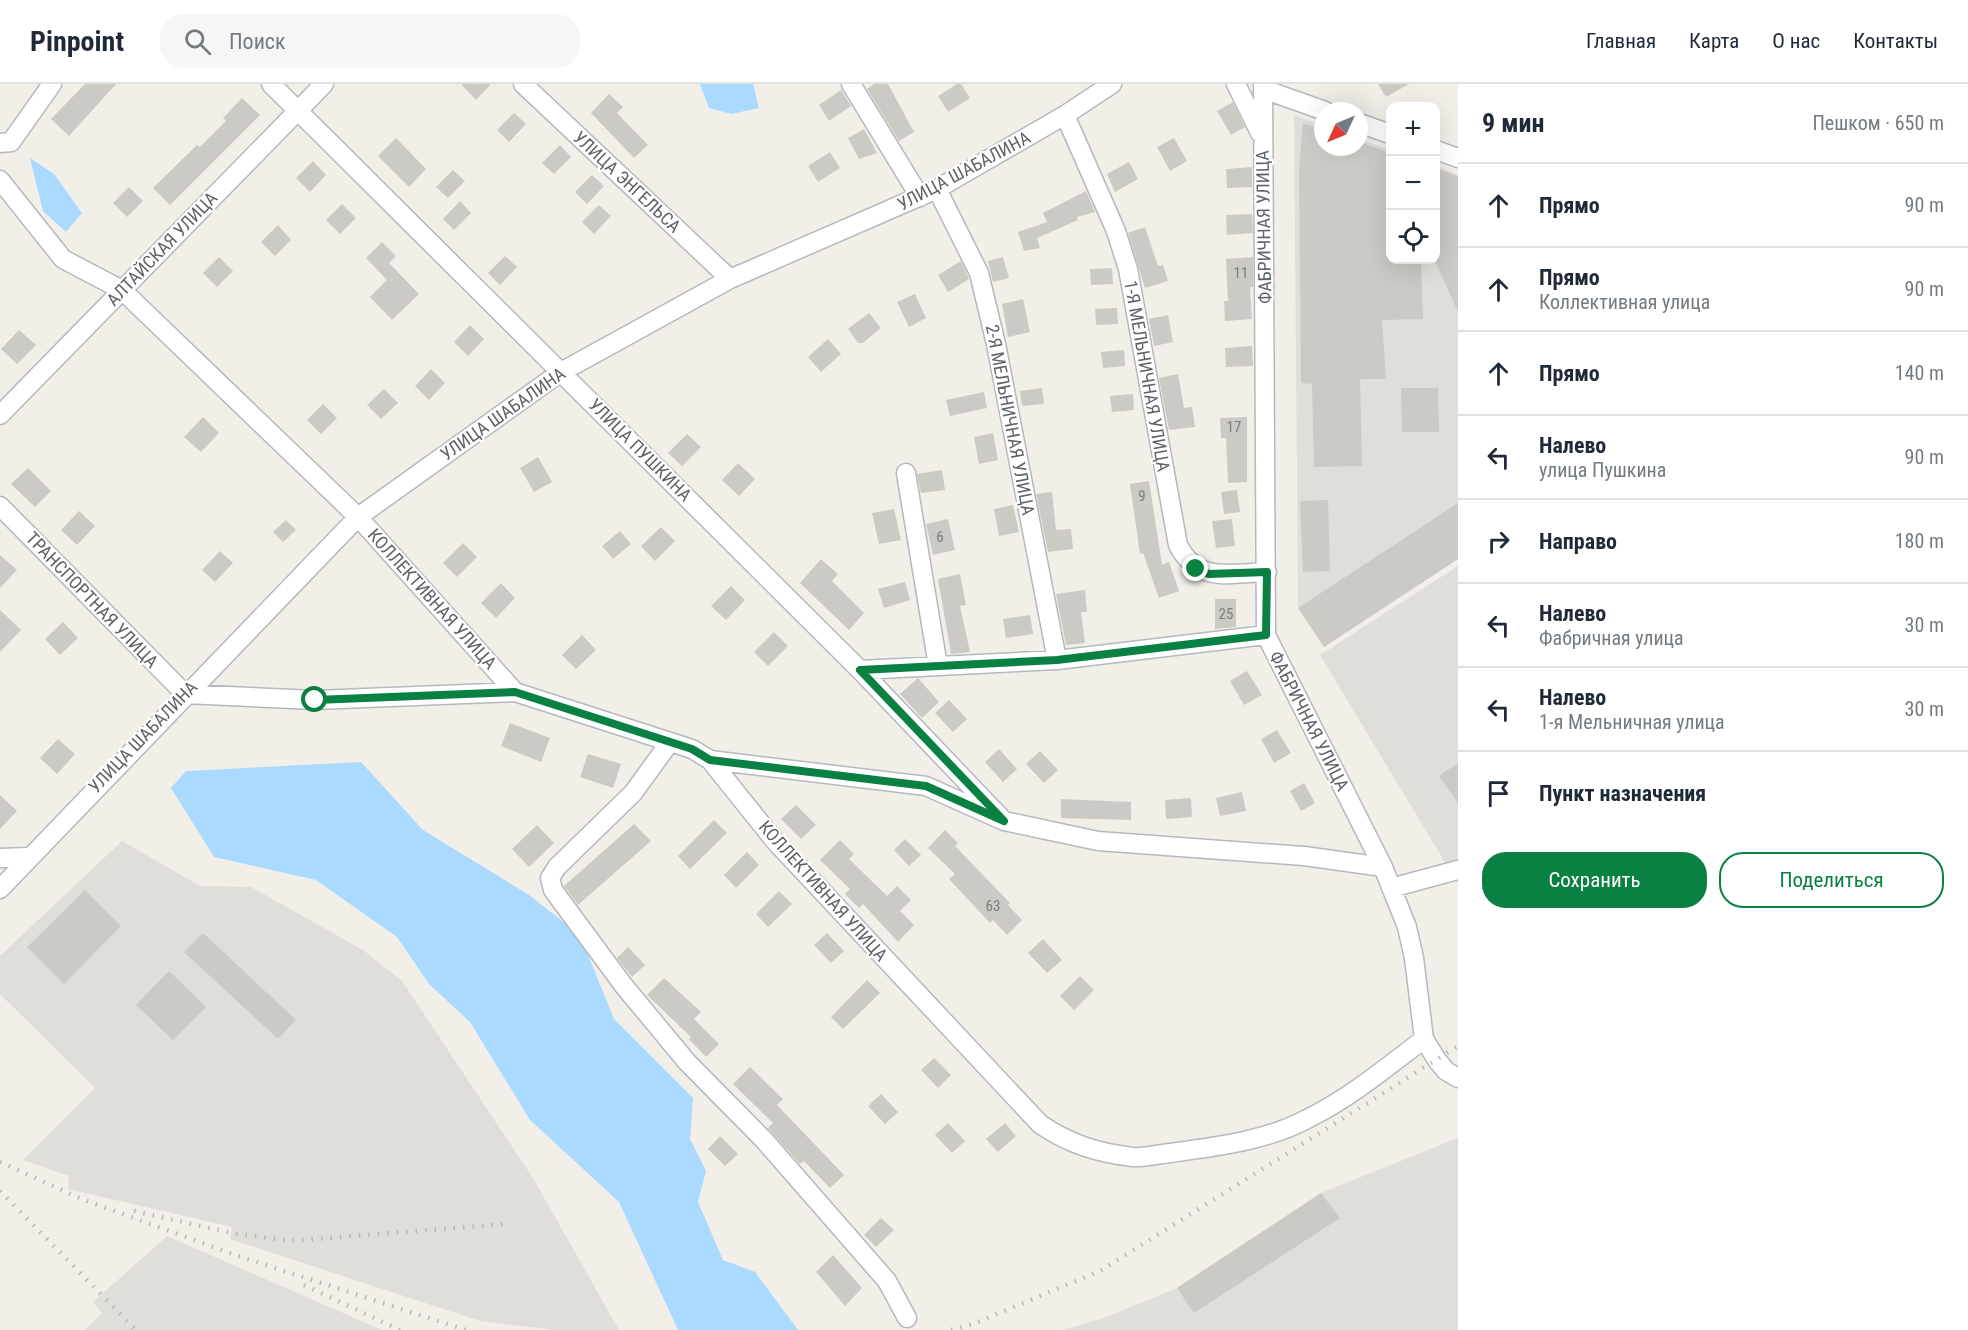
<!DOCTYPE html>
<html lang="ru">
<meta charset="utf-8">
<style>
:root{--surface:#fff;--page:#f6f6f7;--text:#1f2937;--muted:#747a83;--line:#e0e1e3;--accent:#0b8043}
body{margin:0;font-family:"Roboto Condensed",sans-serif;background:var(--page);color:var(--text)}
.controls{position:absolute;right:18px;top:18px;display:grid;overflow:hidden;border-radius:12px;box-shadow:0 6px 24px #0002}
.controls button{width:54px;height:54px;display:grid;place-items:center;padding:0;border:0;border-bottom:2px solid var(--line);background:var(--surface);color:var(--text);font:30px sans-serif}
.compass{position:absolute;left:1314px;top:18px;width:54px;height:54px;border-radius:50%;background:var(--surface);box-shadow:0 6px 24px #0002;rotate:226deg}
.stop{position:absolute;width:18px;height:18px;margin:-14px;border:4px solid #0b8043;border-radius:50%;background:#fff}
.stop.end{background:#0b8043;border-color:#fff;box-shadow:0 2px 6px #0008}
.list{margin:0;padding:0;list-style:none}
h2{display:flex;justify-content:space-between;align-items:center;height:78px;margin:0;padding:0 24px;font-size:26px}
h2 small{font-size:20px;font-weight:400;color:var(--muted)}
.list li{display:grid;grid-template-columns:39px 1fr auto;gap:18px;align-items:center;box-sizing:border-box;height:84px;padding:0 24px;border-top:2px solid var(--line)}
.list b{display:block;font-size:22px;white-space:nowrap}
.list p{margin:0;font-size:20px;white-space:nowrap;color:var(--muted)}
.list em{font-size:20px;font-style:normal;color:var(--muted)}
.actions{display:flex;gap:12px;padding:18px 24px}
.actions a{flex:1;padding:14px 0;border:2px solid var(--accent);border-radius:24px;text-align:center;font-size:21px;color:var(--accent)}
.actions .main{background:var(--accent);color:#fff}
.icon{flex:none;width:33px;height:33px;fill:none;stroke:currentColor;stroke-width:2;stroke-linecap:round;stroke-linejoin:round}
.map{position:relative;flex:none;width:1458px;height:1246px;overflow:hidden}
header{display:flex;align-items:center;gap:36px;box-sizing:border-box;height:84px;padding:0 30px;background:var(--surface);border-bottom:2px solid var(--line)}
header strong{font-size:28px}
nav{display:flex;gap:33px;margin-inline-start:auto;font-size:21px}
.search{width:420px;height:54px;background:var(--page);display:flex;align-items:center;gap:15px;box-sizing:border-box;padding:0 21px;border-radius:24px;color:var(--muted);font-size:22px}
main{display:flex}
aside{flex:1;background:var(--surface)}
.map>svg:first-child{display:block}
.industrial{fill:#e0deda}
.water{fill:#aadaff}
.building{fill:#cccac5}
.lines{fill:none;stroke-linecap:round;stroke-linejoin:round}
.minor-casing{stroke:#b5b8bc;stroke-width:21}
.minor{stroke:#fff;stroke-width:18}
.rail{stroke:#b6b7b8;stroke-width:4.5;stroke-dasharray:1.5 8;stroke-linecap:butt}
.route{stroke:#0b8043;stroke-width:8}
.labels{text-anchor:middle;stroke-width:4.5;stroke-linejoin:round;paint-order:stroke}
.number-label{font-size:15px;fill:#7a7d7f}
.street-label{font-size:18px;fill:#5f6368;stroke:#fff}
</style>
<header>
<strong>Pinpoint</strong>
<div class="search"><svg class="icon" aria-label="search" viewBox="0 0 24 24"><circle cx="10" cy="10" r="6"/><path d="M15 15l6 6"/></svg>Поиск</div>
<nav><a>Главная</a><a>Карта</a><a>О нас</a><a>Контакты</a></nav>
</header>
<main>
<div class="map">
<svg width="1458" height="1246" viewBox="0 0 1458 1246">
<rect width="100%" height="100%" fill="#f1efe8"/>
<path class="industrial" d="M1294,31L1323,42V63H1359V55L1390,66V176H1436V82L1458,91V475L1324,563L1298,524Z
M1458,482V800L1320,571Z
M122,757L200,802L251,803L363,866L402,897L533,1094L619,1246H554L480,1237L230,1155L232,1143L68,1105L69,1092L23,1076L95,1004L0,910V872Z
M1458,1054V1246H1062L1104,1234L1177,1204L1321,1109Z
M167,1152L382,1246H85L102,1229L93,1218Z"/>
<path class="water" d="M700,0H753L759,24L731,30L709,24Z
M30,74L54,90L82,129L66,148L43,127Z
M361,678L423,746L529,811L580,851L614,935L693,1014L690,1055L706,1087L698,1118L723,1176L755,1188L798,1246H678L619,1118L530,1036L470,938L429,900L397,853L316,796L214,773L171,704L186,687Z"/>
<path class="building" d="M85,0H116L69,52L51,35Z
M461,0H491L476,16Z
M874,0H888L914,48L899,57L867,5Z
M957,0H961L970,14L948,28L938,12Z
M1378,0H1409L1386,13Z
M841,6L851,22L829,37L819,21Z
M609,10L623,23L617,29L648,61L634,74L591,29Z
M242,14L260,31L170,121L153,104L197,61L200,63L226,37L223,34Z
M1233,18L1245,43L1231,51L1217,27Z
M514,29L526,40L509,58L497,46Z
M1303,39L1323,46V63H1359V58L1390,69V176H1421L1423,235L1382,236L1386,295H1360L1362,382L1314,383L1312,300L1301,299L1299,85Z
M864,45L877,69L859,75L848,54Z
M396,54L426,85L409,103L378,72Z
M1174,54L1187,77L1170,87L1157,63Z
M560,61L571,73L554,90L542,79Z
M830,68L840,84L818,98L808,82Z
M313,77L326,91L310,108L296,94Z
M1129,78L1138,95L1115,108L1107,90Z
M1252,83V103L1227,104L1226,85Z
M1436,84L1458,92V228L1436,179Z
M453,86L465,97L448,114L436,103Z
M592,91L604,102L587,120L575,108Z
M129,103L143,117L127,133L113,119Z
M1086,107L1095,128L1077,133L1078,136L1037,154L1040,164L1024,167L1018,148L1047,138L1043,129Z
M460,117L471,129L454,146L443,135Z
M342,120L356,134L340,150L326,136Z
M599,121L611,132L594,150L582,138Z
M1252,130L1253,149L1227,151L1226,131Z
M278,141L291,156L275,172L261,158Z
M1145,143L1158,182L1163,181L1168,197L1145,204L1128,149Z
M382,158L396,172L389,179L419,210L392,236L370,213L387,196L366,174Z
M505,172L517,183L500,201L488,189Z
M219,173L233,187L217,203L203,189Z
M1003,173L1009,194L993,198L988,177Z
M1253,173V203H1250L1252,235L1225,237L1224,217H1228L1226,175Z
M961,177L969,195L948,208L938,191Z
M1112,184L1113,200L1091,201L1090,185Z
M915,210L926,234L909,243L897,218Z
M1023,215L1030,248L1008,253L1002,220Z
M1117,224L1118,240L1096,241L1095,225Z
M869,229L881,244L863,259H858L848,245Z
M1168,231L1173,258L1154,262L1149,235Z
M470,241L484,255L468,272L454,258Z
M19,246L36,261L17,280L1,265Z
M828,255L841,270L821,288L808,273Z
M1252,262L1253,282L1226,283L1225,264Z
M1124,266L1125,282L1103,284L1101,268Z
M431,285L445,299L429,316L415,302Z
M1178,290L1184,324L1192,323L1195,343L1169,346L1159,294Z
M1042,304L1044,320L1022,322L1020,307Z
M1401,304H1438L1439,348H1402Z
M384,305L398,319L381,335L367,321Z
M984,308L987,324L950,332L946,316Z
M1133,310L1134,326L1112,328L1110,312Z
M323,320L337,334L321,350L307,336Z
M203,333L219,349L201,368L184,353Z
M1247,333V398L1228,399L1226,354H1221L1220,334Z
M993,349L998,376L979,380L974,353Z
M687,350L701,363L682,382L668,369Z
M538,373L552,398L534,408L520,384Z
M738,379L755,395L739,412L722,396Z
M28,384L51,407L35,423L11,400Z
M942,386L945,406L921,409L917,390Z
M1149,397L1162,481L1169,478L1179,507L1159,514L1143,469L1140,470L1130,400Z
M1237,406L1240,428L1224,430L1221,408Z
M1052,408L1056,446L1071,445L1073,465L1048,468L1036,410Z
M1328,416L1330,487L1303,488L1300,417Z
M1458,419V475L1324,563L1298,524Z
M1013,421L1019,448L999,452L994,425Z
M894,425L901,456L879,460L872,429Z
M79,427L95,442L77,461L61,446Z
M948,435L955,466L933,471L926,440Z
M1232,435L1235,462L1216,464L1212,437Z
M286,436L296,446L283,458L273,448Z
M661,443L675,457L655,477L641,462Z
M620,447L631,460L613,475L602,462Z
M463,459L477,473L457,493L443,479Z
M220,467L233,479L215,498L202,486Z
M0,471L17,486L0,504Z
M821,475L838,490L832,497L864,529L849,546L800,499Z
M960,490L966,521L960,522L970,568L951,570L938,495Z
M905,498L910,516L884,524L878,505Z
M501,499L515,514L496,534L481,519Z
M731,502L745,516L726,536L711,522Z
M1085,506L1087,528H1081L1085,559L1066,561L1056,510Z
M1215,515H1236V543L1215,545Z
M0,526L21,546L0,568Z
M1030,531L1033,550L1006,554L1003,535Z
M63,538L78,554L60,571L45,555Z
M774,548L788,562L768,582L754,568Z
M582,551L596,566L576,585L562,571Z
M1247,587L1262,611L1244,621L1230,597Z
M918,594L939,618L922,634L900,610Z
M949,616L967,635L953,648L935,629Z
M510,639L550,654L541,678L501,662Z
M1277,646L1291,669L1274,679L1261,655Z
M58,655L75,670L57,690L40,674Z
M999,665L1017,685L1003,698L985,678Z
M1040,667L1058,686L1044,699L1026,680Z
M588,670L621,680L613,704L580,693Z
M1458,679V719L1439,692Z
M1304,699L1315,719L1301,727L1290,707Z
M1242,708L1246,727L1220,732L1216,714Z
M0,711L17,727L0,745Z
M1191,714L1192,733L1166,735L1165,716Z
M1061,715L1131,718V736L1061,734Z
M796,721L816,741L801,755L781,735Z
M714,736L727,749L690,785L678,772Z
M634,740L651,757L578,821L564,802Z
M537,741L554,759L529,783L512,765Z
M945,746L958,759L955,762L1010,819L1008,821L1022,836L1007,851L993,836L990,839L949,795L955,790L928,764Z
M905,755L921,771L909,782L894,766Z
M840,756L854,770L849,775L887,812L897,802L911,816L900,827L914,841L898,858L863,820L859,824L845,810L850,805L820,776Z
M747,768L759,781L736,804L724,791Z
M85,806L121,842L64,900L27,863Z
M779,807L792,820L768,843L756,830Z
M203,849L296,936L278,955L184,868Z
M827,849L844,867L831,879L814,861Z
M1043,855L1062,876L1047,889L1028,869Z
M628,863L645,881L632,893L617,874Z
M169,887L206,923L173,956L136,921Z
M1080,892L1094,906L1074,926L1060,912Z
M664,894L701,928L694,935L719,960L706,973L689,955L691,953L647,911Z
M867,896L880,909L843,945L831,933Z
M934,974L951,991L938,1004L921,986Z
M750,983L783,1015L777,1021L844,1091L830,1104L804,1077L800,1080L798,1078L768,1044L773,1039L733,1000Z
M881,1010L898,1028L885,1040L868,1022Z
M948,1039L965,1057L952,1069L935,1051Z
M1005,1039L1016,1052L998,1068L986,1055Z
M720,1052L738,1070L725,1082L708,1065Z
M1321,1109L1340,1134L1194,1229L1177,1204Z
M881,1134L894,1146L876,1163L864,1151Z
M833,1171L862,1204L845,1222L816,1188Z"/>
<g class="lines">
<defs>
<path id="minor" d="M271,0L860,586L1004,737
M523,0L730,195
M851,0L920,113
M1236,0L1260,49
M1263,0L1266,551L1383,783L1407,843L1414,874L1424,955L1437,976L1446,987L1458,994
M1263,5L1325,27
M1065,31L1116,147L1128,185L1178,461C1198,500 1230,489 1267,488
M1359,39L1390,50
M0,59L11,58L52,0
M1436,66L1458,74
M0,96L63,175L122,206L358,433L515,608L692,665L710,676L775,757L1040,1040C1069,1060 1098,1069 1133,1073C1145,1074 1158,1070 1170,1069C1215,1063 1266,1057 1307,1035C1350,1014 1387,983 1424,955
M937,105L979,189L996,260L1057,576
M0,331L324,0
M906,389L938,582
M0,422L185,610L315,616L515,608
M860,586L1057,576L1266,551
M670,658L633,709L557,783L550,794L553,806L624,902L687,978L764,1056L887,1197L907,1234
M710,676L926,702L1004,737L1098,757L1304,772L1383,783
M0,774L27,773
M1391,804L1458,786
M0,805L358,433L561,288L730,195L937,105L1065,31L1112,0"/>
</defs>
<use href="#minor" class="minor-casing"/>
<use href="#minor" class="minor"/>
<path class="rail" d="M0,1078L84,1116L238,1172L466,1246
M0,1107L136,1246
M134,1127L232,1149L291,1157L505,1140
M304,1201L400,1246
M951,1246L973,1240L1100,1187L1458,962"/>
</g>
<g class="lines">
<path class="route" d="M315,616L515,608L692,665L710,676L926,702L1004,737L860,586L1057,576L1266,551L1267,488L1209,490L1196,485"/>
</g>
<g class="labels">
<g class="number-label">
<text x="1241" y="194">11</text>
<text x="1234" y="348">17</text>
<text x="1142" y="417">9</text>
<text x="940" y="458">6</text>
<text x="1226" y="535">25</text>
<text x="993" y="827">63</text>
</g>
<g class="street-label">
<text transform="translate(964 87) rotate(-28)" y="6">УЛИЦА ШАБАЛИНА</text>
<text transform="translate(627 98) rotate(43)" y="6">УЛИЦА ЭНГЕЛЬСА</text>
<text transform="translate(1264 143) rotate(-91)" y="6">ФАБРИЧНАЯ УЛИЦА</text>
<text transform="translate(162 165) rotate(-46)" y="6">АЛТАЙСКАЯ УЛИЦА</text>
<text transform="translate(1147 292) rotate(80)" y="6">1-Я МЕЛЬНИЧНАЯ УЛИЦА</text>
<text transform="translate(503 330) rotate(-35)" y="6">УЛИЦА ШАБАЛИНА</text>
<text transform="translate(1010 336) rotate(79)" y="6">2-Я МЕЛЬНИЧНАЯ УЛИЦА</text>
<text transform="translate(640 366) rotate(45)" y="6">УЛИЦА ПУШКИНА</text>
<text transform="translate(432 515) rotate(48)" y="6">КОЛЛЕКТИВНАЯ УЛИЦА</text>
<text transform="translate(92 516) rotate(46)" y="6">ТРАНСПОРТНАЯ УЛИЦА</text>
<text transform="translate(1309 637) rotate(63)" y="6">ФАБРИЧНАЯ УЛИЦА</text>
<text transform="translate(143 653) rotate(-46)" y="6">УЛИЦА ШАБАЛИНА</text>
<text transform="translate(823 807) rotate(48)" y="6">КОЛЛЕКТИВНАЯ УЛИЦА</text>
</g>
</g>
</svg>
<div class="controls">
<button>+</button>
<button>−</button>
<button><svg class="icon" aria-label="locate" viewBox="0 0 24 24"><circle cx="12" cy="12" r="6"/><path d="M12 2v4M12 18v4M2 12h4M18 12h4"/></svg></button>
</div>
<svg class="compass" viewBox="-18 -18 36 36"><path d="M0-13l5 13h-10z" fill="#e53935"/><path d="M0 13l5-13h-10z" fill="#747a83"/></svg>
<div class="stop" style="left:315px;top:616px"></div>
<div class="stop end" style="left:1196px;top:485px"></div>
</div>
<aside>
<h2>9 мин<small>Пешком · 650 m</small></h2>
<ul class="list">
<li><svg class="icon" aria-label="ahead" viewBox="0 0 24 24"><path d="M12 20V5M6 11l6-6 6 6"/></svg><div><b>Прямо</b></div><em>90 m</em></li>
<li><svg class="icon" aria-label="ahead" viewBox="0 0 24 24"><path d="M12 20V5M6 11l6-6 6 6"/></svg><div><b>Прямо</b><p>Коллективная улица</p></div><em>90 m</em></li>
<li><svg class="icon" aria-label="ahead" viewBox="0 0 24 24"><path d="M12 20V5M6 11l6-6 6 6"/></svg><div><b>Прямо</b></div><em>140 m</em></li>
<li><svg class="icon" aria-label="left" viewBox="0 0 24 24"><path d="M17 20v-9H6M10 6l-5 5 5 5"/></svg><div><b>Налево</b><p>улица Пушкина</p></div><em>90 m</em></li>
<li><svg class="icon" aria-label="right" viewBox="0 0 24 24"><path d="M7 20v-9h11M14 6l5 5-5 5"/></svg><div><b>Направо</b></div><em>180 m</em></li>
<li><svg class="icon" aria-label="left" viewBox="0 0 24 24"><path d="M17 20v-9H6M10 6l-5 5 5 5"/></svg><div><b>Налево</b><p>Фабричная улица</p></div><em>30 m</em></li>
<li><svg class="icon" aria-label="left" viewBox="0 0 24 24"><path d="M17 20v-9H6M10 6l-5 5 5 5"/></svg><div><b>Налево</b><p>1-я Мельничная улица</p></div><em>30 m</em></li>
<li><svg class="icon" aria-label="arrive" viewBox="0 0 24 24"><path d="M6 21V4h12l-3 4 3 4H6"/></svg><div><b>Пункт назначения</b></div></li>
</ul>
<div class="actions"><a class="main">Сохранить</a><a>Поделиться</a></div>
</aside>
</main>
